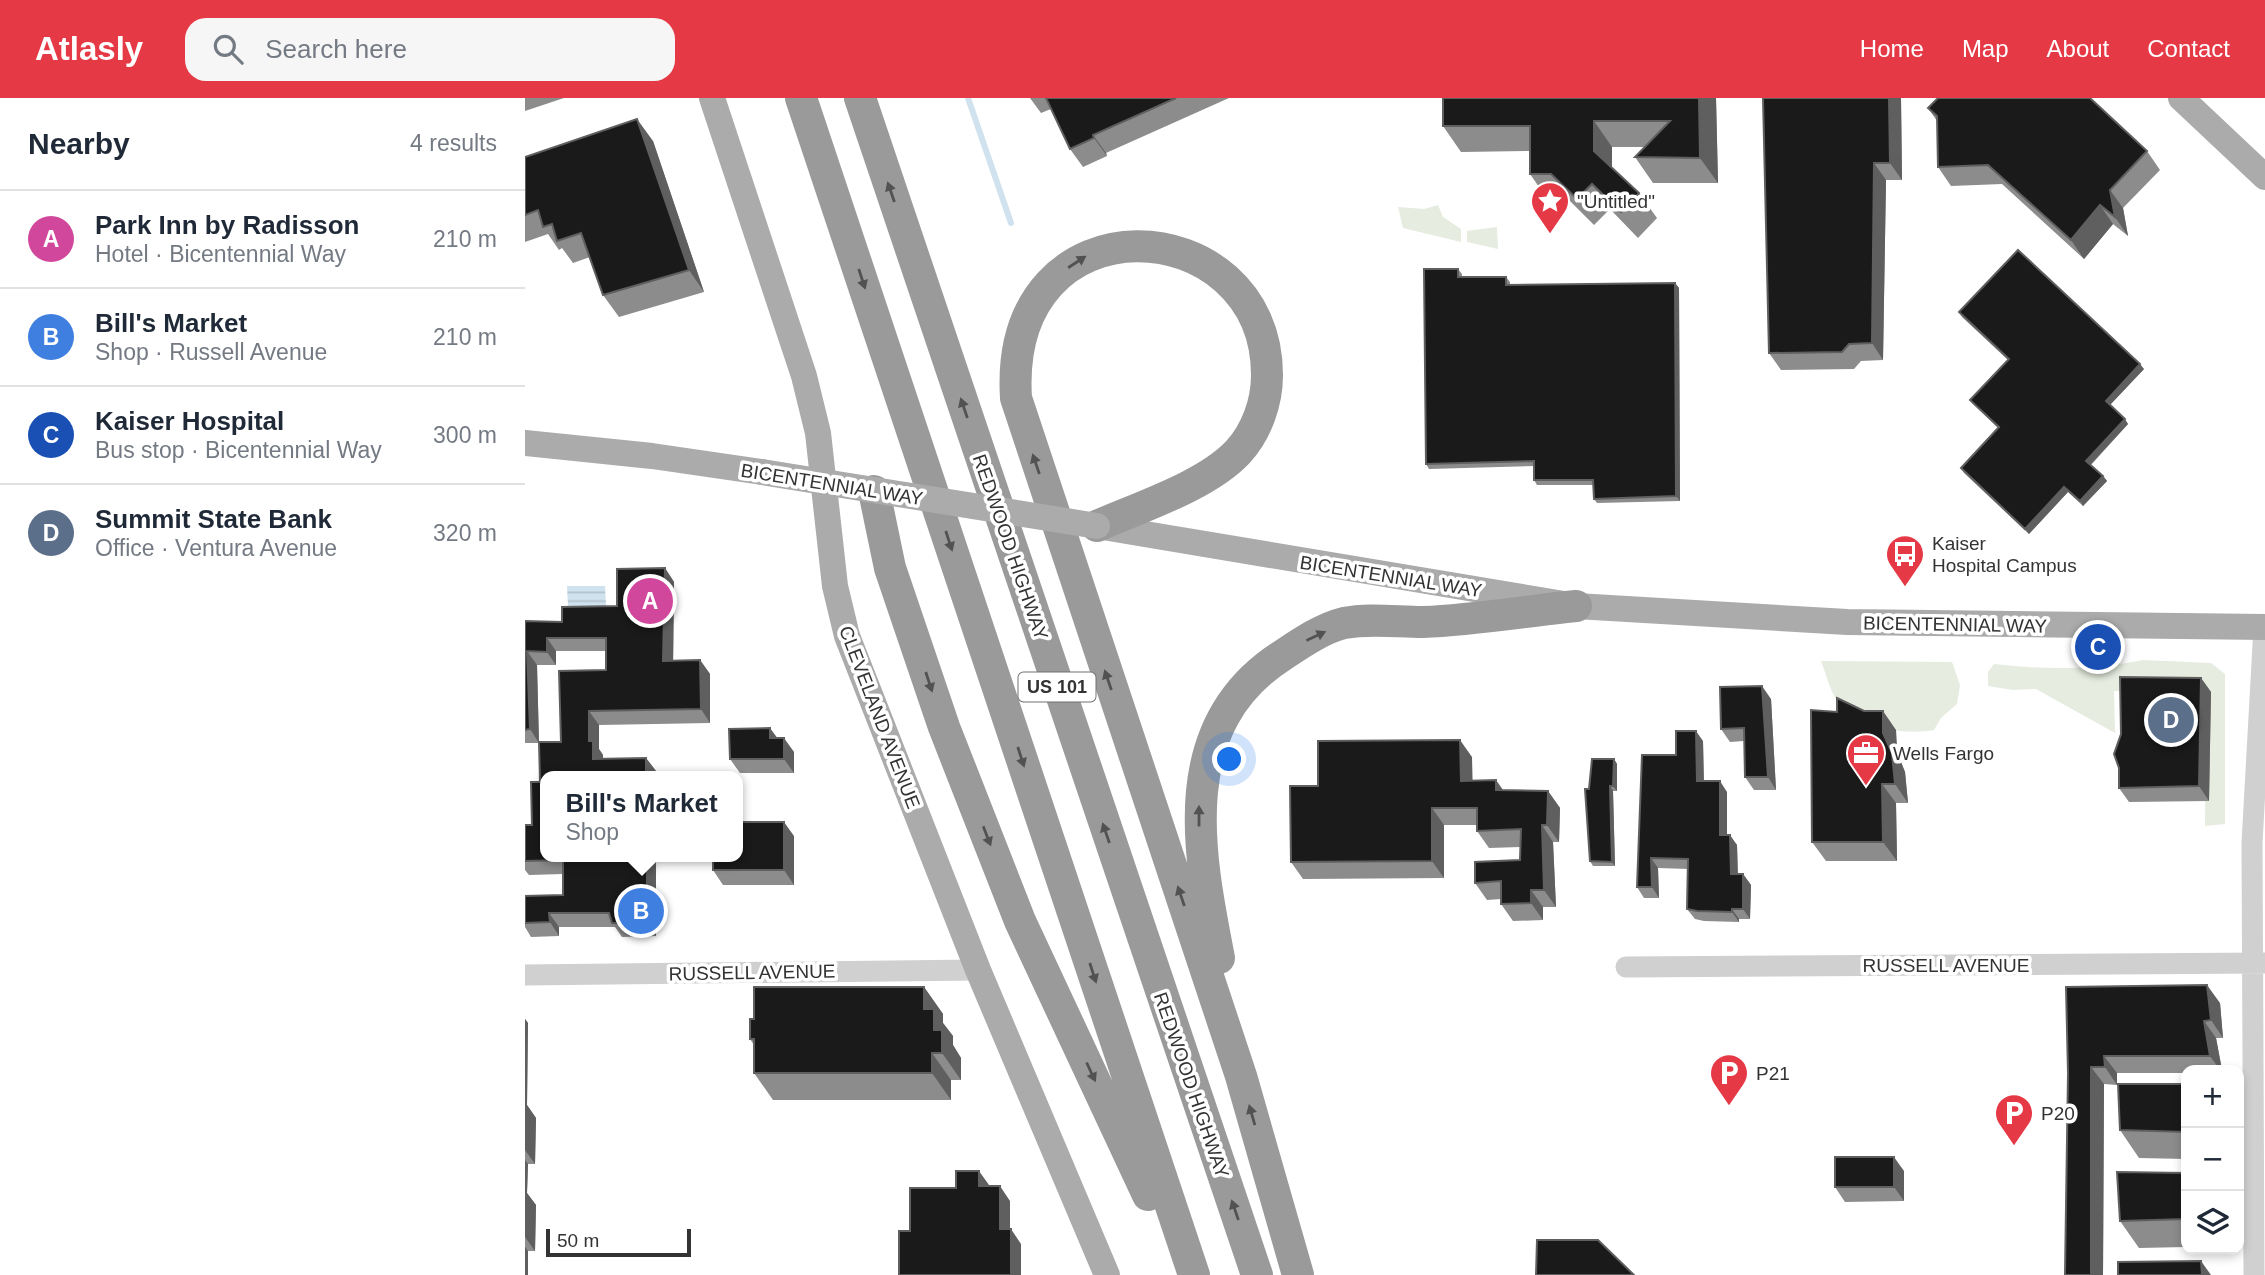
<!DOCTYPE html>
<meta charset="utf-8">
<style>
:root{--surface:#fff;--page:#f6f6f7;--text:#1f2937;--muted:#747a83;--line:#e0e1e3;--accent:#e63946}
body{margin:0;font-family:Arial,sans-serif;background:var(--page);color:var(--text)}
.controls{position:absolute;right:21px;bottom:21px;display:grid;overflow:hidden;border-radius:14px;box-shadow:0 4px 10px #0003}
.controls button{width:63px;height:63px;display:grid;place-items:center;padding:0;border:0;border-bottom:2px solid var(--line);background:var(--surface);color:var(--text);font:35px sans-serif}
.scale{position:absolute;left:21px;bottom:18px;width:145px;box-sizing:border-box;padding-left:7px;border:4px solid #333;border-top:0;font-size:19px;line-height:24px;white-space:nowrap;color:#333;-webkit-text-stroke:5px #fff;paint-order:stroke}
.you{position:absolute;left:705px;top:662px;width:24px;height:24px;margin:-18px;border:5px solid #fff;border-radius:50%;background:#1a73e8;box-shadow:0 0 0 10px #1a73e833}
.badge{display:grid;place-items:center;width:46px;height:46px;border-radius:50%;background:var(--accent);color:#fff;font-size:23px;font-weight:700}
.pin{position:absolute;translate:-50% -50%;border:4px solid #fff;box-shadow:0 2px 7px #0006}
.popup{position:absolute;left:15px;top:673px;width:203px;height:91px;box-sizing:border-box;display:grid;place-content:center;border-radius:14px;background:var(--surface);filter:drop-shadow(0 2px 5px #0005);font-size:23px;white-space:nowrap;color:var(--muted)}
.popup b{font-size:26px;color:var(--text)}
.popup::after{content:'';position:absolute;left:50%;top:100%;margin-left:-14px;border:14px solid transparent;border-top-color:var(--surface)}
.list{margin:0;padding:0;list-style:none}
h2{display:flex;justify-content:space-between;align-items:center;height:91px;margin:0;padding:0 28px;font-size:30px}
h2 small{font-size:23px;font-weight:400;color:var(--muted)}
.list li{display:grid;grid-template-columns:46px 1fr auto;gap:21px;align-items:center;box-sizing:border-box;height:98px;padding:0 28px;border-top:2px solid var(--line)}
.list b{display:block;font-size:26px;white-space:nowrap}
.list p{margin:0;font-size:23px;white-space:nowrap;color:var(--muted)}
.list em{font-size:23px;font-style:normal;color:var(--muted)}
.icon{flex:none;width:38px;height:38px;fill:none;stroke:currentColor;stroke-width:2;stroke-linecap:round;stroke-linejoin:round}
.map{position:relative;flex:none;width:1740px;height:1177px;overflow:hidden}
header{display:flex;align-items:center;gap:42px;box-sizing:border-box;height:98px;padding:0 35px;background:var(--accent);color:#fff}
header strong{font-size:33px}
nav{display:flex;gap:38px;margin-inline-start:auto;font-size:24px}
.search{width:490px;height:63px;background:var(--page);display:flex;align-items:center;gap:18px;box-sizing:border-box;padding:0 24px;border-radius:21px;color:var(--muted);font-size:26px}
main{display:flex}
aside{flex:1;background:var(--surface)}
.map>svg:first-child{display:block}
.green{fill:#e6ecdf}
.water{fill:url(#water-rules)}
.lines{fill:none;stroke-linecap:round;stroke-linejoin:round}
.stream{stroke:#cfe2ee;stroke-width:6}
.minor{stroke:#d0d0d0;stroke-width:21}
.major{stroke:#ababab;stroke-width:26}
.highway{stroke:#9a9a9a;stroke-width:32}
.major-bridge{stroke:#ababab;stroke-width:26}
.wall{fill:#8c8c8c}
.shaded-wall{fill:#5f5f5f}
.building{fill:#1a1a1a;stroke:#5f5f5f;stroke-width:2}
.oneway{fill:#525252}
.labels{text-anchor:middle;stroke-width:7;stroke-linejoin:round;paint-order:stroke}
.shield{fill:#fff;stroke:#707070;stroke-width:2}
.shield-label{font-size:18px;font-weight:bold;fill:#333}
.poi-label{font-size:19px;fill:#333;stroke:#fff;text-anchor:start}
.street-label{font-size:19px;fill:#333;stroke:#fff}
</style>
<header>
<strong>Atlasly</strong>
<div class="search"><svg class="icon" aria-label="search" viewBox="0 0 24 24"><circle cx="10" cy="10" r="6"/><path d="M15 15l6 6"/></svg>Search here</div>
<nav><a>Home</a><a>Map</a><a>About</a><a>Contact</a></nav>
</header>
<main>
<aside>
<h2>Nearby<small>4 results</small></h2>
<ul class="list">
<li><span class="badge" style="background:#d1479c">A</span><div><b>Park Inn by Radisson</b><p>Hotel · Bicentennial Way</p></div><em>210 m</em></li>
<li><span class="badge" style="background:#3f7fe0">B</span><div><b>Bill's Market</b><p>Shop · Russell Avenue</p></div><em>210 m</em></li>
<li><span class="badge" style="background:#1a4fb4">C</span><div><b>Kaiser Hospital</b><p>Bus stop · Bicentennial Way</p></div><em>300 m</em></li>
<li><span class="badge" style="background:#5c6f8a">D</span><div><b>Summit State Bank</b><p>Office · Ventura Avenue</p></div><em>320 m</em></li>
</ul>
</aside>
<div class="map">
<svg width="1740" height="1177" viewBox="0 0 1740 1177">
<defs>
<pattern id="water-rules" width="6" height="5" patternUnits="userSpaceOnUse" patternTransform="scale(1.75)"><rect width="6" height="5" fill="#cfe2ee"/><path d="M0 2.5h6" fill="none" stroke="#b2c2cd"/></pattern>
</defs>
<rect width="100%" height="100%" fill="#fff"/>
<path class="green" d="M913,107L918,119L936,131V144L878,130L873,109L899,111Z
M972,129L973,151L942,144V133Z
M1618,562L1686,565L1700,576V726L1680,728L1681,592L1589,593L1590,635L1511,591L1488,592L1463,588V574L1469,566C1520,572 1567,572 1618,562Z
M1296,563L1427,564L1435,587L1432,606L1416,620L1409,632C1380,637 1330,631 1313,604C1305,593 1301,576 1296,563Z"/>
<path class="water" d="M42,488H80L81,508H43Z"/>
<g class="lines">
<path class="stream" d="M443,0L486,125"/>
<path class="minor" d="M1101,869L1740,865
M0,877L453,872
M1729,1177L1727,745L1739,529"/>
<path class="major" d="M187,0L279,278L293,335L310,488L322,538L453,872L582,1177
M1656,0L1740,79
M0,345L127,358L237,374
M572,428L1051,508L1322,524L1740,529"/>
<path class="highway" d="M276,0L669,1177
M335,0L732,1177
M349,393L365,470L419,629L495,823L623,1097
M572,428C615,409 681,388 713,354C732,333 742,304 742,277C742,110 478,93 491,300L716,978L773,1177
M694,860C673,753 648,627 758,557C776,545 798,530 819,525C845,520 872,524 898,524C949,522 1001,513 1051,508"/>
<path class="major-bridge" d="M237,374L572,428"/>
</g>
<path class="wall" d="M0,0H39L0,13Z
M505,0H704L581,55L582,58L558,69L545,51L526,11L516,15Z
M918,0H1191L1193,85H1128L1110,59L1120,49H1087V70L1114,95L1132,120L1113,140L1085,111L1069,127L1044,102H1023L1005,76V53L936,54L918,28Z
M1376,0L1377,82H1361L1358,262L1336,263L1329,271L1256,272L1244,255Z
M1403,10L1622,53L1635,72L1598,110L1603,138L1588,126L1559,161L1477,86L1426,88L1413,69L1412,23Z
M128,43L179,194L94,219L78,197L65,159L48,165L37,150L34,152L23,136L0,144V59Z
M933,171L937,176V179H981L985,184V187L1150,185L1154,190L1155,403L1072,405L1069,401L1068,387H1012L1009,382V368L904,371L901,366Z
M1434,214L1619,271L1585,307L1603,326L1566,367L1578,378L1582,383L1558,408L1543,394L1504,436L1439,375L1436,370L1473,330L1449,307L1445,302L1483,262L1437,219Z
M140,470L149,484L148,562H175L185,576V625L74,627V651L78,657V660H121L131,673V678H20L131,759V838L97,839L90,829H34V838L6,839L0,829V798L38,797V776L4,777L0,772V727H7L15,684L36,644L81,572V553H31V567H12L14,645H0V523L37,524L92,508Z
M1676,580L1686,594L1684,703L1604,704L1594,690V670Z
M1246,601L1251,692H1229L1220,679L1219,643L1205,644L1196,631Z
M1312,614L1371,632L1372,654L1380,674L1383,705H1371L1372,763H1301L1287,744Z
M252,640L269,654V675H215L205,661Z
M1178,643L1179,683L1202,694V737L1212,747L1213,776H1218L1226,787L1225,821H1214V824L1179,823L1170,821L1162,811L1163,771L1133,770L1134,800H1119L1112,789L1151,657Z
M947,659V682L978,692L1023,693L1035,710L1034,744H1028L1031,809H1018V822L988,823L976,806V801L962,802L950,785L995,762V749L964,750L952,733V727H919V780L778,781L766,764Z
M1089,661L1092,666V693H1088L1090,768H1068L1065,763L1064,691Z
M269,738V787H198L188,772Z
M399,889L418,916V925L428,938V947L436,960V982H426V1002H248L229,975V947L225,941L229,921Z
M1695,905L1698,940H1691L1697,972H1661V975H1592V987L1579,986L1578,1177H1540L1543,975Z
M0,921L3,925L2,1007L11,1020L10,1066H3L2,1095L11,1107L10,1153H3L0,1177Z
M1661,986V1061L1614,1060L1595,1032Z
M1379,1073V1103L1320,1104L1310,1089Z
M1661,1075V1149L1614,1150L1595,1123Z"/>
<path class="shaded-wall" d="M1174,0H1191L1193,85L1175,60Z
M1364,0H1376L1377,82L1365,65Z
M112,21L128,43L179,194L164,172Z
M1069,23L1087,49V78L1069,53Z
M568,37L581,55L582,58L569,40Z
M1349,65L1361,82L1358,262L1347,245Z
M1585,92L1598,110L1603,138L1590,119Z
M1575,107L1588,126L1559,161L1546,142Z
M1150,185L1154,190L1155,403L1151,398Z
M1615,266L1619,271L1584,308L1581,303Z
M1600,321L1603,326L1565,367L1561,363Z
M1578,378L1582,383L1558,408L1555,403Z
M1539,389L1543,394L1504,436L1500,431Z
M140,470L149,484L148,576L138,563Z
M22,540L31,553V567L22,554Z
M2,553L12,567L14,645L5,631Z
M175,562L185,576V625L176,611Z
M1676,580L1686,594L1684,703L1674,688Z
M1237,588L1246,601L1251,692L1243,679Z
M64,613L74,627V651L78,657V674L68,661L64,643Z
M1358,613L1371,632L1372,654L1380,674L1383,705L1370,686L1358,635Z
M245,630L256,645L245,640Z
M1171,633L1178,643L1179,694L1172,683Z
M259,640L269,654V675L259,661Z
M935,642L947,659L948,700L936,683Z
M121,660L131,673V678H121Z
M1089,661L1092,666V693L1088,688Z
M971,682L983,699L971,692Z
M1195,683L1202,694V747L1195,737Z
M1357,686L1371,705L1372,763L1358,744Z
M1085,688L1088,693L1090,768L1087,764Z
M1023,693L1035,710L1034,744L1022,727Z
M907,710L919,727V780L907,763Z
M259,724L269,738V787L259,772Z
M1017,727L1028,744L1031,809L1019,792Z
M1205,737L1212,747L1213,787L1206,776Z
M122,759H131V838L122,825Z
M1126,760L1133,770L1134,800L1127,789Z
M1218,776L1226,787L1225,821L1218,811Z
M1006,792L1018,809V822L1006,805Z
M1207,811L1214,821V824L1207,814Z
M24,815L34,829V838L25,824Z
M1682,887L1695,905L1698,940L1686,922Z
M399,889L418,916V925L428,938V947L436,960V982L417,955L399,911Z
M0,921L3,925L2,1007L11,1020L10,1066L0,1052Z
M1679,923L1691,940L1697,972H1695L1685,958Z
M407,955L426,982V1002L407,975Z
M1579,958L1592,975V987L1580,969Z
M1566,969L1579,986L1578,1177H1566Z
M1369,1059L1379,1073V1103L1369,1089Z
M0,1062L3,1066L2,1095L11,1107L10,1153L0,1139Z
M454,1073L464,1087V1103L454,1088Z
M475,1088L485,1103V1146L475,1131Z
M486,1131L496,1146V1177H486Z
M0,1149L3,1153V1177H0Z
M1676,1163L1686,1177H1677Z"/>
<path class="building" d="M521,0H651L568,37L569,40L545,51Z
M918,0H1174L1175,60L1110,59L1145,23H1069V53L1114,95L1096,114L1067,86L1052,101L1026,76H1005V28H918Z
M1238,0H1364L1365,65H1349L1347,245L1324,246L1317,254L1244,255Z
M1413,0H1565L1622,53L1585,92L1590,119L1575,107L1546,142L1463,67L1413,69L1412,18L1403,10Z
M112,21L164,172L78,197L56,135L32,143L27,126L18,129L13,112L0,117V59Z
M1493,152L1615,266L1581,303L1600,321L1561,363L1578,378L1555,403L1539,389L1500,431L1436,370L1474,329L1445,302L1484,261L1434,214Z
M899,171H933V179H981V187L1150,185L1151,398L1069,401L1068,382H1009V363L901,366Z
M140,470L138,563L175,562L176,611L64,613V643H68V661L121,660V678H20V759H122V825H87L84,815H24L25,824L0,825V798L38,797V762L0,763V727H7L6,684H15L14,644H36L34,573L81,572V540H22V554L2,553L5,631L0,632V523L37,524V509L92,508V471Z
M1595,579L1676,580L1674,688L1594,690V670L1589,656L1596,636Z
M1237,588L1243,679H1220L1219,630L1196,631L1195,589Z
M1312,600L1339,613H1358V635L1367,655L1370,686H1357L1358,744H1287L1286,612L1312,614Z
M245,630V640H259V661H205L204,631Z
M1151,633H1171L1172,683H1195V737H1205L1206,776H1218V811H1207V814L1172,813L1162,811L1163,761L1126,760L1127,789H1112L1117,657H1151Z
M935,642L936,683L971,682V692L1023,693L1022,727H1017L1019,792H1006V805L976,806V783L950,785V764L995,762L996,731L952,733V710H907V763L766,764L765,688H793V643Z
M1067,661H1089L1088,688H1085L1087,764L1065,763L1060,691H1064Z
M212,724H259V772H188V759H212Z
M1682,887L1686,922L1679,923L1685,958H1579L1580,969H1566V1177H1540L1543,975L1541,889Z
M229,889H399V911H409V932H417V955H407V975H229V941H225V921H229Z
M1593,986H1661V1034L1595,1032Z
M1310,1059H1369V1089H1310Z
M431,1073H454V1088H475V1131H486V1177H374V1133H385V1090H431Z
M1592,1074L1661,1075V1121L1595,1123Z
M1012,1142H1073L1109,1177H1011Z
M1676,1163L1677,1177H1593V1164Z"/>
<defs><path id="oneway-solid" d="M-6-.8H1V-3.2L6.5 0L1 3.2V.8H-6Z" transform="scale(1.75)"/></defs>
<g class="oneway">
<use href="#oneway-solid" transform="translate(366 94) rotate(-109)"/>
<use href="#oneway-solid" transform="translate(552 164) rotate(-33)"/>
<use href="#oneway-solid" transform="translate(337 181) rotate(72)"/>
<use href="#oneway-solid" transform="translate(439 310) rotate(-109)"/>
<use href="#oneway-solid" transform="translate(511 366) rotate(-109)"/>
<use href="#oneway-solid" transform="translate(424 443) rotate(72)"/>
<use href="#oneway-solid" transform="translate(791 538) rotate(-25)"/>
<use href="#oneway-solid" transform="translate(583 582) rotate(-109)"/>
<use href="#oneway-solid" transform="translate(404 584) rotate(72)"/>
<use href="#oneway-solid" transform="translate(496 659) rotate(72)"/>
<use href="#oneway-solid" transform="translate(674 718) rotate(-90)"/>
<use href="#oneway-solid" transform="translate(581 735) rotate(-109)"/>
<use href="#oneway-solid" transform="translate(462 738) rotate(69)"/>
<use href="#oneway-solid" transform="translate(656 798) rotate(-109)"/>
<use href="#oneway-solid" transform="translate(568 875) rotate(72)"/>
<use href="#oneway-solid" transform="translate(566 974) rotate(65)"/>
<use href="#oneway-solid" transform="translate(727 1017) rotate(-106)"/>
<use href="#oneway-solid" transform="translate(710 1112) rotate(-109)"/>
</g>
<defs>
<symbol id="sight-pin" viewBox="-11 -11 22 30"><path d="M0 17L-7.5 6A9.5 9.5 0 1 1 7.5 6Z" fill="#e63946" stroke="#fff"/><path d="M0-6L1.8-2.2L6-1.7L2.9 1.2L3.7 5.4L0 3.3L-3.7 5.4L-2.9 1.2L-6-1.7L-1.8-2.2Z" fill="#fff"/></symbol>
<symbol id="bus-pin" viewBox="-11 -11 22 30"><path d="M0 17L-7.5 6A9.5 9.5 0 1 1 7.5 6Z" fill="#e63946" stroke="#fff"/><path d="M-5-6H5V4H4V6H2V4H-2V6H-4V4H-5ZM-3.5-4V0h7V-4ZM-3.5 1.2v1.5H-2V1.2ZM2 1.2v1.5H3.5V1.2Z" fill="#fff"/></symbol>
<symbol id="office-pin" viewBox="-11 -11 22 30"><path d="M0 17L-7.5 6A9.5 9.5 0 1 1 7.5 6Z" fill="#e63946" stroke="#fff"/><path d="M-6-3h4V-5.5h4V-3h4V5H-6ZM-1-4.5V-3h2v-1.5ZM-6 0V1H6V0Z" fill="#fff"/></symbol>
<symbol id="parking-pin" viewBox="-11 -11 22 30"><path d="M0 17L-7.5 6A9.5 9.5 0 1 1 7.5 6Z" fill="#e63946" stroke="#fff"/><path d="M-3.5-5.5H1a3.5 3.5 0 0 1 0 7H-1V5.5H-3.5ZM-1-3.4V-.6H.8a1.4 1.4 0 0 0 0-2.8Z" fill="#fff"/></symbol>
</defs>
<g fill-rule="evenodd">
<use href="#sight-pin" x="1003" y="81" width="44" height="60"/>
<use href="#bus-pin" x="1358" y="434" width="44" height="60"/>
<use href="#office-pin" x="1319" y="633" width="44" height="60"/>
<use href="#parking-pin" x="1182" y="953" width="44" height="60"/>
<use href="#parking-pin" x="1467" y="993" width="44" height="60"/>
</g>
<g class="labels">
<rect class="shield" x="493.5" y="574.5" width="77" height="29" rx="5"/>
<g class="shield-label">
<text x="532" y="595">US 101</text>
</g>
<g class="poi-label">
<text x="1052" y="110">"Untitled"</text>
<text x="1407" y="452">Kaiser<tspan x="1407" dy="22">Hospital Campus</tspan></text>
<text x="1368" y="662">Wells Fargo</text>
<text x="1231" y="982">P21</text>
<text x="1516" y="1022">P20</text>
</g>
<g class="street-label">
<text transform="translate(307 386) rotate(9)" y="7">BICENTENNIAL WAY</text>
<text transform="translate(486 449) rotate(71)" y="7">REDWOOD HIGHWAY</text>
<text transform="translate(866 478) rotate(9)" y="7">BICENTENNIAL WAY</text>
<text transform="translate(1430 526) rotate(1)" y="7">BICENTENNIAL WAY</text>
<text transform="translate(355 619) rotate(69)" y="7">CLEVELAND AVENUE</text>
<text x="1421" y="874">RUSSELL AVENUE</text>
<text transform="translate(227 874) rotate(-1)" y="7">RUSSELL AVENUE</text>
<text transform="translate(667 987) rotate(71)" y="7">REDWOOD HIGHWAY</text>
</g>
</g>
</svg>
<div class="controls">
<button>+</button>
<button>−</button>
<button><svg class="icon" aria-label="layers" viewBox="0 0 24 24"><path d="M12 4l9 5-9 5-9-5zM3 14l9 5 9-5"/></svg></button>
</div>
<div class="scale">50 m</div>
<div class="you"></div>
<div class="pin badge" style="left:125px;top:503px;background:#d1479c">A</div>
<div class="pin badge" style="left:116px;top:813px;background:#3f7fe0">B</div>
<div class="popup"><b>Bill's Market</b>Shop</div>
<div class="pin badge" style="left:1573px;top:549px;background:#1a4fb4">C</div>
<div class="pin badge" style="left:1646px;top:622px;background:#5c6f8a">D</div>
</div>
</main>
